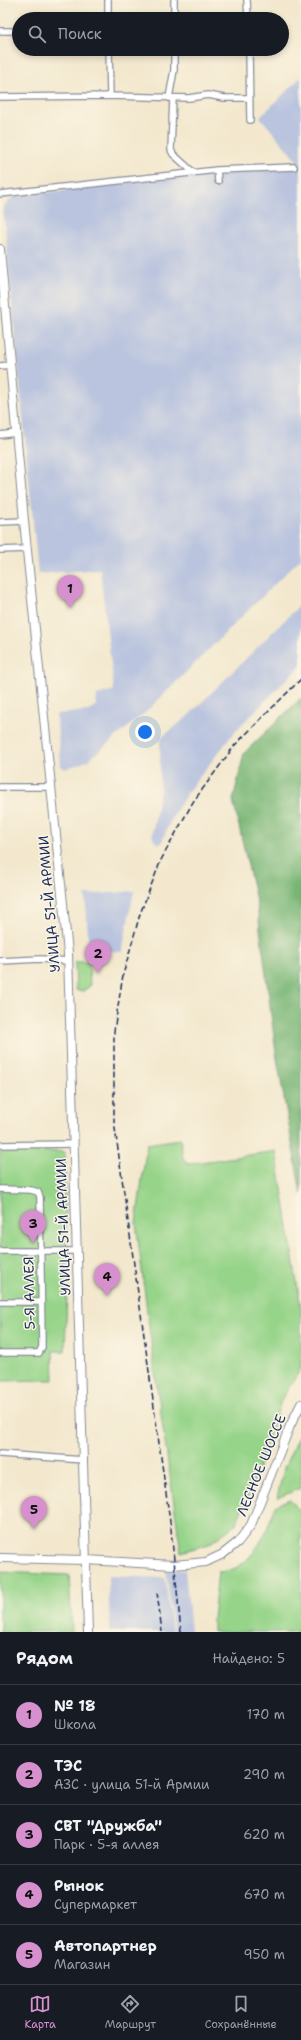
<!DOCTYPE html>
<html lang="ru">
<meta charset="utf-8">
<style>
:root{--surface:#171b24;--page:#242831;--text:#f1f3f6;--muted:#9ea1a6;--line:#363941;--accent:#d690ce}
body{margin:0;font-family:"Shantell Sans",sans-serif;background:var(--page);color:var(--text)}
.you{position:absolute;left:145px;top:732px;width:14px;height:14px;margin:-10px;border:3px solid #fff;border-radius:50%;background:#1a73e8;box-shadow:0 0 0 6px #1a73e833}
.badge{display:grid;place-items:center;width:26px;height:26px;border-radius:50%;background:var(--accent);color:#111;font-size:13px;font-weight:700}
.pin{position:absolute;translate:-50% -33px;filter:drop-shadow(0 1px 2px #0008)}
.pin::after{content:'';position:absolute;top:21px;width:14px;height:12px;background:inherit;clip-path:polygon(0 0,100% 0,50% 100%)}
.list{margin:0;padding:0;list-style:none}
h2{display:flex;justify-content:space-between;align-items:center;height:52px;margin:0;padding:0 16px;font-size:17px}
h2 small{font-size:13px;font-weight:400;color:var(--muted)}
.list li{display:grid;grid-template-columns:26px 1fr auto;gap:12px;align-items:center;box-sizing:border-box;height:60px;padding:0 16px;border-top:1px solid var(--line)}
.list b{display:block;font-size:15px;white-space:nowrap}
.list p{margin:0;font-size:13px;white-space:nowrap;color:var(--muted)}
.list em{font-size:13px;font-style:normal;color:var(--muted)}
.icon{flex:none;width:22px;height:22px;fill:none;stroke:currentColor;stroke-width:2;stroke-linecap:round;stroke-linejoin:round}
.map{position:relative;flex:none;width:301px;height:1632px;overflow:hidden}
.search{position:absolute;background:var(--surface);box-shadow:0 2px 6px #0003;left:12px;right:12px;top:12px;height:44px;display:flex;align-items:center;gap:10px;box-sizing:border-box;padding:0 14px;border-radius:22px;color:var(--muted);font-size:15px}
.sheet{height:352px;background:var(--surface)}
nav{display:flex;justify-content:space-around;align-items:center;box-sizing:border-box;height:56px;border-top:1px solid var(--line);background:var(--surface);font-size:11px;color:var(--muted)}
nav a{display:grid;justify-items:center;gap:2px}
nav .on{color:var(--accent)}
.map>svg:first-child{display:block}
.industrial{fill:#bac4de}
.green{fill:#96d489;stroke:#588274}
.forest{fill:#78b675;stroke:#4a726a}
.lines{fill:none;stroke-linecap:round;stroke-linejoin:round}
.street-casing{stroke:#878c96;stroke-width:8}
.secondary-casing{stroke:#878c96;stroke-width:10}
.street{stroke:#fff;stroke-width:5.5}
.secondary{stroke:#fff;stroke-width:8}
.rail{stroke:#1b2f5e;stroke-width:1.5;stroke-dasharray:6 3;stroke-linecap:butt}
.labels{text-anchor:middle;stroke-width:3;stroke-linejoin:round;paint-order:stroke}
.street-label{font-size:14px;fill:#1b2f5e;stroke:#fcf5e5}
</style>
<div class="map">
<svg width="301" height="1632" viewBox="0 0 301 1632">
<rect width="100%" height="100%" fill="#fcf5e5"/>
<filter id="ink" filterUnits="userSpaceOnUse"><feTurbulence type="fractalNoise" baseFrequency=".025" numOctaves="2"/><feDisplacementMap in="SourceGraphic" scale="8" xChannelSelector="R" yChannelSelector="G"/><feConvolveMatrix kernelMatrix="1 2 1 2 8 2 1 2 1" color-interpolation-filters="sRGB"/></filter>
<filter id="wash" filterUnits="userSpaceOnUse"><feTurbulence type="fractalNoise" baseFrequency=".012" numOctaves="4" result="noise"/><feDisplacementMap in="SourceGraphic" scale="16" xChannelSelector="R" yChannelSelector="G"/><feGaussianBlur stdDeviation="0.9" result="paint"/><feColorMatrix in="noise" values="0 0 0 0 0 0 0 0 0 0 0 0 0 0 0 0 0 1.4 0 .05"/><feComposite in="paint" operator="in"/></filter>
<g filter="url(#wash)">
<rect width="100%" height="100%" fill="#f3e8ce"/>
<path class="industrial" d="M301,77V558L146,712L87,761L65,769L61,766L56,714L89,711L96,705L97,695L114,690L100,569L38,574L3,207L13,197L297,161L260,117Z
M301,604V665L236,730L186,794L170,822L161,844L155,842L152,835L160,791V741L162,737L186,718Z
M134,891L122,952L89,949L85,895Z
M185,1570L191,1632H174L166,1571Z
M108,1576L165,1578L172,1632H110Z"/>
<path class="green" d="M78,962H86L89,964L90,986L83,991L76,990L75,963Z
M180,1139L183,1158L188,1164L276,1151L301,1308V1369L282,1398L250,1493L235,1525L209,1544L181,1552L154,1366L136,1223L147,1144Z
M0,1149L65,1152L67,1293L65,1351H53L54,1380L0,1381Z
M301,1430V1488L277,1498L284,1468Z
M290,1499L301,1512V1632H213V1619L218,1572C251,1572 267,1533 275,1506Z
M0,1572L69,1575L72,1632H0Z"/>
<path class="forest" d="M301,698V1194L276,1053L257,905L233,800L244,753Z"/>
</g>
<g filter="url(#ink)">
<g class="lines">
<defs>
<path id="street" d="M108,0V19
M174,0V19
M247,0L248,19
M0,31H19
M109,49L110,96
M249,49L250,120
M0,97L110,96L189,98L208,95L224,98H249
M169,98L174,70V49
M173,98L171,150L173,154L194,173
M217,170L294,167
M0,194L217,170L218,181
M0,366L10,365
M0,435L16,433
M0,522L24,521
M0,550L27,549
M0,787H51
M0,961L41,959L68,961
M0,1145L74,1144
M0,1189L31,1190L38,1192L40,1197L42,1347L39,1353H0
M0,1251H76
M0,1302H40
M0,1454L84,1460"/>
<path id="secondary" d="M0,249L24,521L68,953L88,1632
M0,1558L86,1560L174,1565L206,1562L223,1554L238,1542L251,1525L290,1426L301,1404"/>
</defs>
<use href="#street" class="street-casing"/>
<use href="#secondary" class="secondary-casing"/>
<use href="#street" class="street"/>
<use href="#secondary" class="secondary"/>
<path class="rail" d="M157,1592L162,1632
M181,1632L171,1529L114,1121V1031L123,975L140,914L161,860L193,802L235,745L301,679"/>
</g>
</g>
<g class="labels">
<g class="street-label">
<text transform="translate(49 904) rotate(-95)" y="5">УЛИЦА 51-Й АРМИИ</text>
<text transform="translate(63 1227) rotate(-92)" y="5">УЛИЦА 51-Й АРМИИ</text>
<text transform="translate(29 1293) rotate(-91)" y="5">5-Я АЛЛЕЯ</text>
<text transform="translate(261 1465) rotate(-68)" y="5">ЛЕСНОЕ ШОССЕ</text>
</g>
</g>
</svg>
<div class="you"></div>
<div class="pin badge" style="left:70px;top:608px">1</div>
<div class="pin badge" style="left:98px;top:973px">2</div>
<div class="pin badge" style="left:33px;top:1243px">3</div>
<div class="pin badge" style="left:107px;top:1296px">4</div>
<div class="pin badge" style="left:34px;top:1529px">5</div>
<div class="search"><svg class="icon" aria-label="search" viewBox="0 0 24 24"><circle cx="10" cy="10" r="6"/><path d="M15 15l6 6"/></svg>Поиск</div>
</div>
<section class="sheet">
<h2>Рядом<small>Найдено: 5</small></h2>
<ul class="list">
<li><span class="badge">1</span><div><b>№ 18</b><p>Школа</p></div><em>170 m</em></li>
<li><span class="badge">2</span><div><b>ТЭС</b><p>АЗС · улица 51-й Армии</p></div><em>290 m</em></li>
<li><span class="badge">3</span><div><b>СВТ &quot;Дружба&quot;</b><p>Парк · 5-я аллея</p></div><em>620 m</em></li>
<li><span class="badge">4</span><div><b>Рынок</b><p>Супермаркет</p></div><em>670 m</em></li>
<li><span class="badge">5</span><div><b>Автопартнер</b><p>Магазин</p></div><em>950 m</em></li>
</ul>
</section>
<nav>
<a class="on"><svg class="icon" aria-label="map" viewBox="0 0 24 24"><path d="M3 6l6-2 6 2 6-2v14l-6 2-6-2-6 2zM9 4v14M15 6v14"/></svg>Карта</a>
<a><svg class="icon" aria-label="directions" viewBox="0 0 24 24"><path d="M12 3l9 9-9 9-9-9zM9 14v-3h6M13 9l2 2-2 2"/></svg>Маршрут</a>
<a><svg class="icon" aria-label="saved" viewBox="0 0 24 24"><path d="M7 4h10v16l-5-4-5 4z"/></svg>Сохранённые</a>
</nav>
